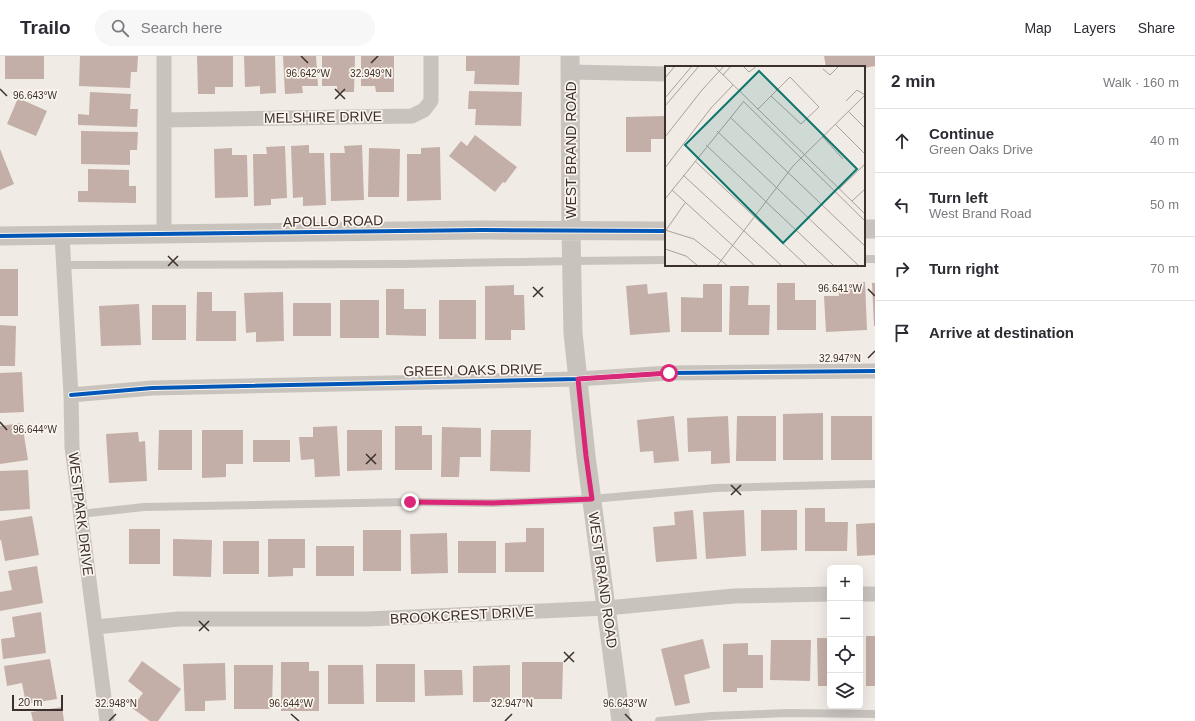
<!DOCTYPE html>
<meta charset="utf-8">
<style>
:root{--surface:#fff;--page:#f7f7f7;--text:#2b2b33;--muted:#7c7c81;--line:#e1e1e2}
body{margin:0;font-family:Arial,sans-serif;background:var(--page);color:var(--text)}
.controls{position:absolute;right:12px;bottom:12px;display:grid;overflow:hidden;border-radius:6px;box-shadow:0 4px 16px #0002}
.controls button{width:36px;height:36px;display:grid;place-items:center;padding:0;border:0;border-bottom:1px solid var(--line);background:var(--surface);color:var(--text);font:20px sans-serif}
.scale{position:absolute;left:12px;bottom:10px;width:51px;box-sizing:border-box;padding-left:4px;border:2px solid #3b302b;border-top:0;font-size:11px;line-height:14px;white-space:nowrap;color:#3b302b;-webkit-text-stroke:3px #fbf5ee;paint-order:stroke}
.stop{position:absolute;width:12px;height:12px;margin:-9px;border:3px solid #db2777;border-radius:50%;background:#fff}
.stop.end{background:#db2777;border-color:#fff;box-shadow:0 1px 4px #0008}
.list{margin:0;padding:0;list-style:none}
h2{display:flex;justify-content:space-between;align-items:center;height:52px;margin:0;padding:0 16px;font-size:17px}
h2 small{font-size:13px;font-weight:400;color:var(--muted)}
.list li{display:grid;grid-template-columns:26px 1fr auto;gap:12px;align-items:center;box-sizing:border-box;height:64px;padding:0 16px;border-top:1px solid var(--line)}
.list b{display:block;font-size:15px;white-space:nowrap}
.list p{margin:0;font-size:13px;white-space:nowrap;color:var(--muted)}
.list em{font-size:13px;font-style:normal;color:var(--muted)}
.icon{flex:none;width:22px;height:22px;fill:none;stroke:currentColor;stroke-width:2;stroke-linecap:round;stroke-linejoin:round}
.map{position:relative;flex:none;width:875px;height:665px;overflow:hidden}
header{display:flex;align-items:center;gap:24px;box-sizing:border-box;height:56px;padding:0 20px;background:var(--surface);border-bottom:1px solid var(--line)}
header strong{font-size:19px}
nav{display:flex;gap:22px;margin-inline-start:auto;font-size:14px}
.search{width:280px;height:36px;background:var(--page);display:flex;align-items:center;gap:10px;box-sizing:border-box;padding:0 14px;border-radius:22px;color:var(--muted);font-size:15px}
main{display:flex}
aside{flex:1;background:var(--surface)}
.map>svg:first-child{display:block}
.building{fill:#c3afa7}
.lines{fill:none;stroke-linecap:round;stroke-linejoin:round}
.service{stroke:#c9c3be;stroke-width:8}
.minor{stroke:#c9c3be;stroke-width:15}
.tertiary{stroke:#c9c3be;stroke-width:19}
.cycleway-casing{stroke:#fbf5ee;stroke-width:6}
.cycleway{stroke:#0057b8;stroke-width:4}
.route{stroke:#db2777;stroke-width:5}
.ticks{fill:none;stroke:#3b302b;stroke-width:1.5}
.labels{text-anchor:middle;stroke-width:3.5;stroke-linejoin:round;paint-order:stroke}
.street-label{font-size:14px;fill:#3b302b;stroke:#fbf5ee}
.inset-road{fill:none;stroke:#a8a09b;stroke-width:1}
.view{fill:#0f766e;fill-opacity:0.15;stroke:#0f766e;stroke-width:2}
.inset-edge{fill:none;stroke:#3b302b;stroke-width:2}
.ticks-label{font-size:10px;text-anchor:middle;fill:#3b302b;stroke:#fbf5ee;stroke-width:3.5;stroke-linejoin:round;paint-order:stroke}
</style>
<header>
<strong>Trailo</strong>
<div class="search"><svg class="icon" aria-label="search" viewBox="0 0 24 24"><circle cx="10" cy="10" r="6"/><path d="M15 15l6 6"/></svg>Search here</div>
<nav><a>Map</a><a>Layers</a><a>Share</a></nav>
</header>
<main>
<div class="map">
<svg width="875" height="665" viewBox="0 0 875 665">
<rect width="100%" height="100%" fill="#f0ebe5"/>
<path class="building" d="M5,0H44V23H5Z
M80,0H138L137,16H131L130,32L79,30Z
M197,0H233V31H215V38H198Z
M244,0H275L276,37L260,38V30L245,31Z
M283,0H316L318,30H302L303,37L285,38Z
M322,0H355L354,36H337V30H322Z
M361,0H394V36H376L375,30H361Z
M466,0H520L519,29L474,28L475,15H466Z
M824,0H875V10L864,12V11H826Z
M469,35L522,36L521,70L475,69L476,53H468Z
M90,36L131,38L130,53H138L137,71L78,69V58L89,59Z
M18,42L47,55L36,80L7,68Z
M665,60V83H651V96H626V61Z
M81,75L138,76L137,94H130V109L81,108Z
M475,79L517,111L505,127L503,126L495,136L449,100L461,85L467,90Z
M309,89V97H324L326,149L303,150V141L293,142L291,90Z
M362,89L364,144L331,145L330,97H345L344,90Z
M285,90L287,142L271,143V149L254,150L253,98H267L266,91Z
M440,91L441,144L407,145V98H421V92Z
M232,92V99H247L248,141L215,142L214,93Z
M369,92L400,93L399,141H368Z
M0,93L14,128L0,134Z
M88,113L129,114V130H136V147L78,146V135H88Z
M0,213H18V260H0Z
M865,226L867,274L826,276L824,240H839L838,228Z
M777,227H795V244H816V274H777Z
M872,227H875V270H874Z
M647,228L648,238L667,236L670,276L630,279L626,230Z
M703,228H722V276H681V241L703,242Z
M514,229V239H524L525,274H511V284H485V230Z
M730,230H749L748,249H770L769,279H729Z
M386,233H404V253H426V280L386,279Z
M197,236H212V255H236V285H196Z
M283,236L284,285L256,286V276L246,277L244,237Z
M340,244H379V282H340Z
M439,244H476V283H439Z
M293,247H331V280H293Z
M139,248L141,289L101,290L99,250Z
M152,249H186V284H152Z
M0,269L16,270L15,310H0Z
M22,316L24,356L0,357V317Z
M823,357V404H783V358Z
M674,360L679,405L654,407L653,395L640,396L637,364Z
M728,360L730,407L711,408V395L688,396L687,362Z
M737,360H776V405H736Z
M831,360H872V404H831Z
M22,367L28,404L0,408V370Z
M337,370L340,420L315,421L314,403L301,404L299,381H313V371Z
M395,370H422V379H432V414H395Z
M442,371L481,372V401H460L459,421H441Z
M159,374H192V414H158Z
M202,374H243V408H226V421L202,422Z
M347,374H382V414L347,415Z
M491,374H531L530,416L490,415Z
M138,376L139,386L145,385L147,425L109,427L106,378Z
M253,384H290V406H253Z
M28,414L30,453L0,455V415Z
M805,452H825V466H848L847,495H805Z
M693,454L697,503L656,506L653,471L675,469L674,456Z
M744,454L746,500L706,503L703,456Z
M761,454H797V494L761,495Z
M32,460L39,499L5,505L1,484H0V465Z
M875,467V499L857,500L856,468Z
M526,472H544V516H505V487L526,486Z
M129,473H160V508H129Z
M363,474H401V515H363Z
M447,477L448,517L411,518L410,478Z
M173,483L212,484L211,521L173,520Z
M268,483H305V512H293V520L268,521Z
M223,485H259V518H223Z
M458,485H496V517H458Z
M316,490H354V520H316Z
M37,510L43,547L0,555V536L12,534L8,515Z
M41,556L46,597L3,603L1,583L15,581L12,561Z
M866,580H875V630H866Z
M817,582H830V630H818Z
M703,583L710,612L684,619L690,647L675,650L661,593Z
M771,584H811L810,625L770,624Z
M748,587V599H763V632H737V636H723V588Z
M50,603L57,643L26,648L22,627L7,630L4,610Z
M142,605L181,633L158,665H150L132,652L143,637L128,625Z
M281,606H309V615H319V655H281Z
M522,606H563L562,643H522Z
M225,607L226,644L205,645V655H185L183,608Z
M376,608H415V646H376Z
M234,609H273L272,653H234Z
M328,609H363L364,648H328Z
M510,609V646H473V610Z
M424,614H462L463,639L425,640Z
M62,651L64,665H33L31,656Z"/>
<g class="lines">
<path class="service" d="M864,203H875
M64,209L403,208L572,205L666,204
M80,458L144,451L410,446L493,447L592,443L716,432L875,428
M659,665L711,660L789,657L875,658"/>
<path class="minor" d="M570,16L666,18
M165,64L412,60L424,54L431,45V0
M164,178V0
M62,179L71,339L72,391L107,665
M71,339L152,332L578,323L669,317L875,315
M860,538H875
M95,571L179,563H368L607,552L734,540L830,538"/>
<path class="tertiary" d="M570,0L571,175L573,277L586,400L621,665
M864,173H875
M0,180L483,174L666,175"/>
<defs>
<path id="cycleway" d="M0,180L483,174L666,175
M71,339L152,332L578,323L669,317L875,315"/>
</defs>
<use href="#cycleway" class="cycleway-casing"/>
<use href="#cycleway" class="cycleway"/>
</g>
<g class="lines">
<path class="route" d="M410,446L493,447L592,443L586,400L578,323L669,317"/>
</g>
<path class="ticks" d="M301,0L308,7M371,7L378,0M0,33L7,40M335,33L345,43M335,43L345,33M168,200L178,210M168,210L178,200M533,231L543,241M868,233L875,240M533,241L543,231M868,302L875,295M0,366L7,374M366,398L376,408M366,408L376,398M731,429L741,439M731,439L741,429M199,565L209,575M199,575L209,565M564,596L574,606M564,606L574,596M291,658L299,665M625,658L632,665M109,665L116,658M505,665L512,658"/>
<g class="labels">
<g class="street-label">
<text transform="translate(323 61) rotate(-1)" y="5">MELSHIRE DRIVE</text>
<text transform="translate(571 94) rotate(-90)" y="5">WEST BRAND ROAD</text>
<text transform="translate(333 165) rotate(-1)" y="5">APOLLO ROAD</text>
<text transform="translate(473 314) rotate(-1)" y="5">GREEN OAKS DRIVE</text>
<text transform="translate(81 458) rotate(83)" y="5">WESTPARK DRIVE</text>
<text transform="translate(603 524) rotate(82)" y="5">WEST BRAND ROAD</text>
<text transform="translate(462 559) rotate(-3)" y="5">BROOKCREST DRIVE</text>
</g>
</g>
<g transform="translate(665 10)">
<rect width="200" height="200" fill="#f0ebe5"/>
<path class="inset-road" d="M49,0L200,148M78,0L84,6L92,0M158,3L165,9L174,0M58,9L66,0M0,12L10,0M0,32L27,0M78,35L200,155M181,35L192,24L200,29M0,40L34,0M93,43L125,11L154,41L136,58L106,30M183,45L200,62M65,51L200,180M170,58L200,88M52,65L194,200M157,70L178,93M0,71L37,24L59,0M41,79L169,200M30,95L142,200M0,102L46,42L68,19M18,109L117,200M174,123L200,98M7,124L90,200M0,133L79,35M187,135L200,123M0,164L29,173L63,200M1,164L20,137M0,183L21,190L33,200M52,200L128,100L200,29"/>
<path class="view" d="M94,5L192,103L118,177L20,79Z"/>
<rect width="200" height="200" class="inset-edge"/>
</g>
<g class="ticks-label">
<text x="308" y="21">96.642°W</text>
<text x="371" y="21">32.949°N</text>
<text x="35" y="43">96.643°W</text>
<text x="840" y="236">96.641°W</text>
<text x="840" y="306">32.947°N</text>
<text x="35" y="377">96.644°W</text>
<text x="116" y="651">32.948°N</text>
<text x="512" y="651">32.947°N</text>
<text x="291" y="651">96.644°W</text>
<text x="625" y="651">96.643°W</text>
</g>
</svg>
<div class="controls">
<button>+</button>
<button>−</button>
<button><svg class="icon" aria-label="locate" viewBox="0 0 24 24"><circle cx="12" cy="12" r="6"/><path d="M12 2v4M12 18v4M2 12h4M18 12h4"/></svg></button>
<button><svg class="icon" aria-label="layers" viewBox="0 0 24 24"><path d="M12 4l9 5-9 5-9-5zM3 14l9 5 9-5"/></svg></button>
</div>
<div class="scale">20 m</div>
<div class="stop" style="left:669px;top:317px"></div>
<div class="stop end" style="left:410px;top:446px"></div>
</div>
<aside>
<h2>2 min<small>Walk · 160 m</small></h2>
<ul class="list">
<li><svg class="icon" aria-label="ahead" viewBox="0 0 24 24"><path d="M12 20V5M6 11l6-6 6 6"/></svg><div><b>Continue</b><p>Green Oaks Drive</p></div><em>40 m</em></li>
<li><svg class="icon" aria-label="left" viewBox="0 0 24 24"><path d="M17 20v-9H6M10 6l-5 5 5 5"/></svg><div><b>Turn left</b><p>West Brand Road</p></div><em>50 m</em></li>
<li><svg class="icon" aria-label="right" viewBox="0 0 24 24"><path d="M7 20v-9h11M14 6l5 5-5 5"/></svg><div><b>Turn right</b></div><em>70 m</em></li>
<li><svg class="icon" aria-label="arrive" viewBox="0 0 24 24"><path d="M6 21V4h12l-3 4 3 4H6"/></svg><div><b>Arrive at destination</b></div></li>
</ul>
</aside>
</main>
